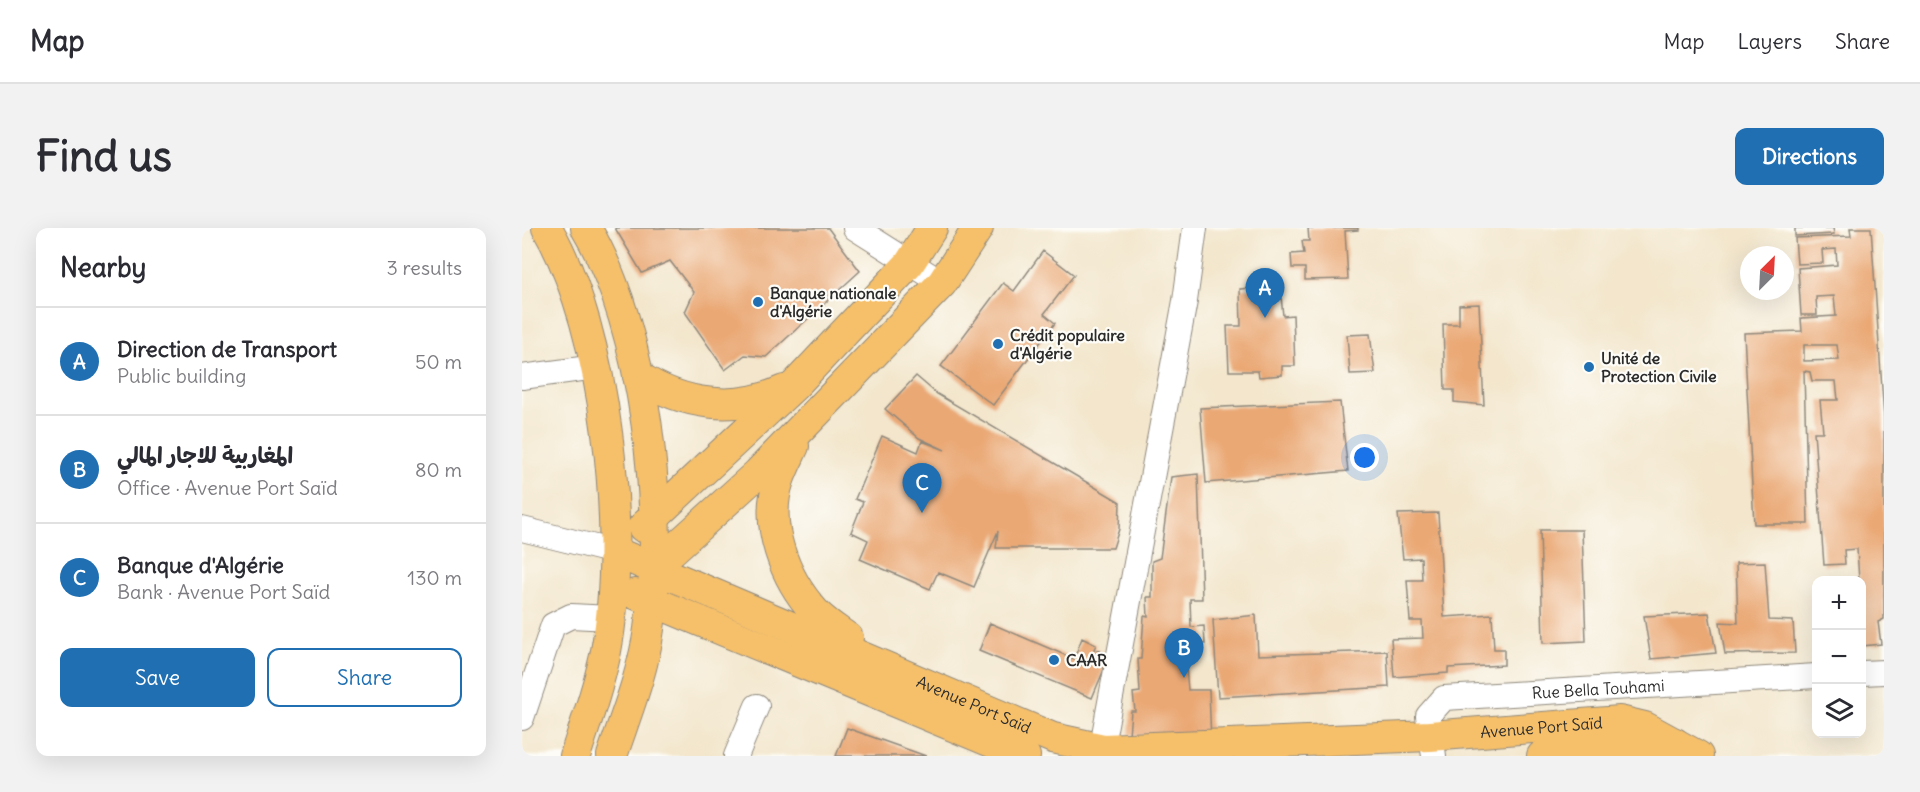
<!DOCTYPE html>
<meta charset="utf-8">
<style>
:root{--surface:#fff;--page:#f2f2f3;--text:#2b2b33;--muted:#7c7c81;--line:#e1e1e2;--accent:#1f6fb2}
body{margin:0;font-family:Delius,"Playpen Sans Arabic",sans-serif;background:var(--page);color:var(--text)}
.controls{position:absolute;right:18px;bottom:18px;display:grid;overflow:hidden;border-radius:12px;box-shadow:0 6px 24px #0002}
.controls button{width:54px;height:54px;display:grid;place-items:center;padding:0;border:0;border-bottom:2px solid var(--line);background:var(--surface);color:var(--text);font:30px sans-serif}
.compass{position:absolute;left:1218px;top:18px;width:54px;height:54px;border-radius:50%;background:var(--surface);box-shadow:0 6px 24px #0002;rotate:24deg}
.you{position:absolute;left:843px;top:230px;width:21px;height:21px;margin:-15px;border:4px solid #fff;border-radius:50%;background:#1a73e8;box-shadow:0 0 0 9px #1a73e833}
.badge{display:grid;place-items:center;width:39px;height:39px;border-radius:50%;background:var(--accent);color:#fff;font-size:20px;font-weight:700}
.pin{position:absolute;translate:-50% -50px;filter:drop-shadow(0 2px 3px #0008)}
.pin::after{content:'';position:absolute;top:32px;width:21px;height:18px;background:inherit;clip-path:polygon(0 0,100% 0,50% 100%)}
.list{margin:0;padding:0;list-style:none}
h2{display:flex;justify-content:space-between;align-items:center;height:78px;margin:0;padding:0 24px;font-size:26px}
h2 small{font-size:20px;font-weight:400;color:var(--muted)}
.list li{display:grid;grid-template-columns:39px 1fr auto;gap:18px;align-items:center;box-sizing:border-box;height:108px;padding:0 24px;border-top:2px solid var(--line)}
.list b{display:block;font-size:22px;white-space:nowrap}
.list p{margin:0;font-size:20px;white-space:nowrap;color:var(--muted)}
.list em{font-size:20px;font-style:normal;color:var(--muted)}
.actions{display:flex;gap:12px;padding:18px 24px}
.actions a{flex:1;padding:14px 0;border:2px solid var(--accent);border-radius:12px;text-align:center;font-size:21px;color:var(--accent)}
.actions .main{background:var(--accent);color:#fff}
.icon{flex:none;width:33px;height:33px;fill:none;stroke:currentColor;stroke-width:2;stroke-linecap:round;stroke-linejoin:round}
.map{position:relative;flex:none;width:1362px;height:528px;overflow:hidden;border-radius:12px}
header{display:flex;align-items:center;gap:36px;box-sizing:border-box;height:84px;padding:0 30px;background:var(--surface);border-bottom:2px solid var(--line)}
header strong{font-size:28px}
nav{display:flex;gap:33px;margin-inline-start:auto;font-size:21px}
.intro{display:flex;align-items:center;justify-content:space-between;box-sizing:border-box;height:144px;padding:0 36px}
h1{margin:0;font-size:42px}
.button{padding:15px 27px;border-radius:12px;background:var(--accent);color:#fff;font-size:21px;font-weight:700}
main{display:flex;gap:36px;padding:0 36px}
aside{flex:1;background:var(--surface);border-radius:12px;box-shadow:0 6px 24px #0002}
.map>svg:first-child{display:block}
.building{fill:#eaa874;fill-rule:evenodd}
.lines{fill:none;stroke-linecap:round;stroke-linejoin:round}
.minor-casing{stroke:#8f887c;stroke-width:26}
.major-casing{stroke:#8f887c;stroke-width:32}
.minor{stroke:#fff;stroke-width:24}
.major{stroke:#f6c06b;stroke-width:30}
.poi-dot{fill:#1f6fb2;stroke:#fdfcf7;stroke-width:2}
.labels{text-anchor:middle;stroke-width:4.5;stroke-linejoin:round;paint-order:stroke}
.poi-label{font-size:16px;font-weight:bold;fill:#2b2b2b;stroke:#fdfcf7;text-anchor:start}
.street-label{font-size:16px;fill:#2b2b2b;stroke:#fdfcf7}
</style>
<header>
<strong>Map</strong>
<nav><a>Map</a><a>Layers</a><a>Share</a></nav>
</header>
<div class="intro"><h1>Find us</h1><a class="button">Directions</a></div>
<main>
<aside>
<h2>Nearby<small>3 results</small></h2>
<ul class="list">
<li><span class="badge">A</span><div><b>Direction de Transport</b><p>Public building</p></div><em>50 m</em></li>
<li><span class="badge">B</span><div><b>المغاربية للاجار المالي</b><p>Office · Avenue Port Saïd</p></div><em>80 m</em></li>
<li><span class="badge">C</span><div><b>Banque d'Algérie</b><p>Bank · Avenue Port Saïd</p></div><em>130 m</em></li>
</ul>
<div class="actions"><a class="main">Save</a><a>Share</a></div>
</aside>
<div class="map">
<svg width="1362" height="528" viewBox="0 0 1362 528">
<rect width="100%" height="100%" fill="#fdfcf7"/>
<filter id="ink" filterUnits="userSpaceOnUse"><feTurbulence type="fractalNoise" baseFrequency=".0167" numOctaves="2"/><feDisplacementMap in="SourceGraphic" scale="12" xChannelSelector="R" yChannelSelector="G"/><feConvolveMatrix kernelMatrix="1 2 1 2 8 2 1 2 1" color-interpolation-filters="sRGB"/></filter>
<filter id="wash" filterUnits="userSpaceOnUse"><feTurbulence type="fractalNoise" baseFrequency=".008" numOctaves="4" result="noise"/><feDisplacementMap in="SourceGraphic" scale="24" xChannelSelector="R" yChannelSelector="G"/><feGaussianBlur stdDeviation="1.35" result="paint"/><feColorMatrix in="noise" values="0 0 0 0 0 0 0 0 0 0 0 0 0 0 0 0 0 1.4 0 .05"/><feComposite in="paint" operator="in"/></filter>
<g filter="url(#wash)">
<rect width="100%" height="100%" fill="#f3e6cc"/>
<g id="blocks">
<path class="building" d="M93,0H306L338,43L244,129L223,127L203,142L163,84L172,64L148,33L120,45Z
M786,0H836V2L823,3L826,51L783,52V40H770L769,26L782,25L780,13H787Z
M1273,0H1311L1312,6L1273,8Z
M1328,0H1349L1362,190V391L1356,394L1359,416L1340,418V352H1337L1335,321L1322,322L1323,336L1302,337L1292,204H1301L1298,172H1316L1314,153H1290L1288,144L1282,143L1286,296H1232L1222,105L1280,103L1279,90L1314,88L1312,68L1294,69L1295,87H1279L1276,40L1315,37L1314,21L1300,22L1301,35L1275,36L1273,10L1329,8ZM1282,117H1315L1317,132L1282,133Z
M521,23L552,47L522,86L533,95L471,177L419,138L481,55L492,63Z
M758,58L761,88L771,87L773,138H760V147L737,149L736,143H707L705,98H719L718,61Z
M957,76L962,177L932,174V162H923L921,96H937V77Z
M848,106L853,145L828,146L825,107Z
M394,148L415,166L598,274L597,301L591,320H474L476,303L452,359L416,344L408,361L338,331L346,312L329,304L341,274L333,271L360,208L396,224L400,213L423,222L397,210L363,181Z
M818,174L826,243L684,255L678,180Z
M676,246L680,371H668L669,399L682,398L683,416L662,418L666,462H687L689,514L607,507L609,483H613L611,465L618,464L616,431H619L622,388L626,389L625,369H630V333L638,330L649,249Z
M916,285L922,389L970,386L972,421H982V437L926,440V445L872,449L869,411L901,410L900,393H888L885,352H900L899,330L881,331L876,286Z
M1018,302H1060L1064,413L1021,415Z
M1243,334L1247,392L1271,393L1273,425L1203,426L1198,394L1216,395L1214,335Z
M1187,385L1194,425L1129,431L1122,388Z
M734,387L736,427L865,423L867,459L696,469L691,392Z
M468,395L552,431L560,410L574,417L572,421L588,427L570,470L457,423Z
M325,500L404,528H314Z"/>
</g>
</g>
<g filter="url(#ink)">
<use href="#blocks" fill-opacity="0" stroke="#8f887c" stroke-width="1.5"/>
<g class="lines">
<defs>
<g id="minor">
<path d="M333,0L420,55"/>
<path d="M0,149L74,139"/>
<path d="M0,301L93,324"/>
<path d="M1340,445L1362,444"/>
<path d="M0,490L31,397L49,388L88,390"/>
<path d="M214,528L235,478"/>
<path d="M578,528L663,73L673,0"/>
<path id="s1" d="M912,528L906,488L922,470L1294,448"/>
</g>
<g id="major">
<path d="M25,0C85,103 106,307 84,423C77,459 64,493 53,528"/>
<path d="M64,0C124,100 144,287 127,401C121,445 104,486 90,528"/>
<path d="M116,148C160,177 213,185 262,162"/>
<path d="M272,218C267,229 261,240 257,252C241,297 263,351 293,384C302,394 315,402 326,410"/>
<path d="M121,299L273,157L387,36L410,0"/>
<path id="s2" d="M93,324L531,510L581,521L908,508L1098,493L1123,499L1176,528"/>
<path d="M132,339L236,245L420,55L456,0"/>
<path d="M113,366L503,528"/>
<path d="M1020,528L1153,515"/>
</g>
</defs>
<use href="#minor" class="minor-casing"/>
<use href="#major" class="major-casing"/>
<use href="#minor" class="minor"/>
<use href="#major" class="major"/>
</g>
</g>
<g class="poi-dot">
<circle cx="236" cy="74" r="6"/>
<circle cx="476" cy="116" r="6"/>
<circle cx="1067" cy="139" r="6"/>
<circle cx="532" cy="432" r="6"/>
</g>
<g class="labels">
<g class="poi-label">
<text x="248" y="71">Banque nationale<tspan x="248" dy="18">d'Algérie</tspan></text>
<text x="488" y="113">Crédit populaire<tspan x="488" dy="18">d'Algérie</tspan></text>
<text x="1079" y="136">Unité de<tspan x="1079" dy="18">Protection Civile</tspan></text>
<text x="544" y="438">CAAR</text>
</g>
<g class="street-label">
<text dy="6" stroke="none"><textPath href="#s1" startOffset="219">Rue Bella Touhami</textPath></text>
<text dy="6" stroke="none"><textPath href="#s2" startOffset="390">Avenue Port Saïd</textPath></text>
<text dy="6" stroke="none"><textPath href="#s2" startOffset="966">Avenue Port Saïd</textPath></text>
</g>
</g>
</svg>
<div class="controls">
<button>+</button>
<button>−</button>
<button><svg class="icon" aria-label="layers" viewBox="0 0 24 24"><path d="M12 4l9 5-9 5-9-5zM3 14l9 5 9-5"/></svg></button>
</div>
<svg class="compass" viewBox="-18 -18 36 36"><path d="M0-13l5 13h-10z" fill="#e53935"/><path d="M0 13l5-13h-10z" fill="#7c7c81"/></svg>
<div class="you"></div>
<div class="pin badge" style="left:743px;top:90px">A</div>
<div class="pin badge" style="left:662px;top:450px">B</div>
<div class="pin badge" style="left:400px;top:285px">C</div>
</div>
</main>
